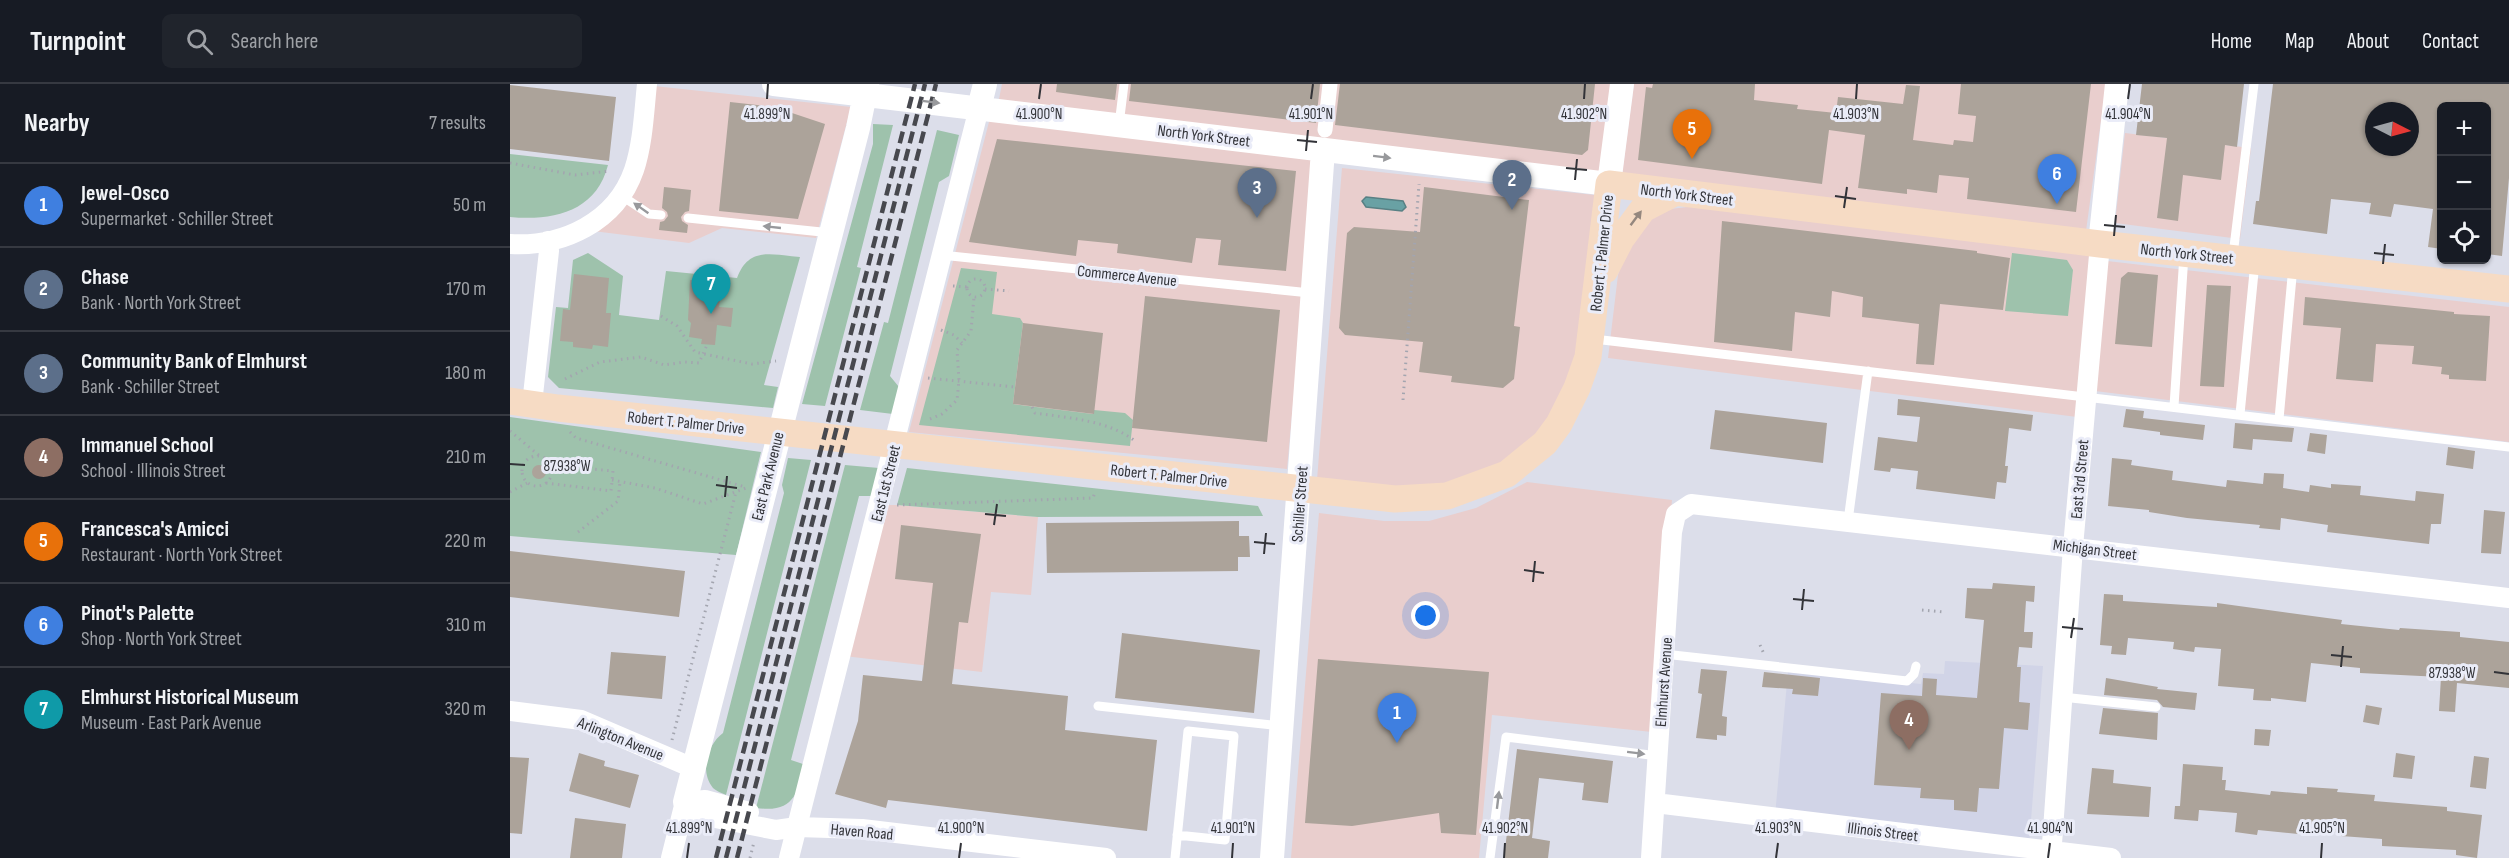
<!DOCTYPE html>
<meta charset="utf-8">
<style>
:root{--surface:#171b24;--page:#20242c;--text:#f1f3f6;--muted:#9ea1a6;--line:#363941;--accent:#95b8bc}
body{margin:0;font-family:"Sofia Sans Condensed",sans-serif;background:var(--page);color:var(--text)}
.controls{position:absolute;right:18px;top:18px;display:grid;overflow:hidden;border-radius:9px;box-shadow:0 2px 4px #0004}
.controls button{width:54px;height:54px;display:grid;place-items:center;padding:0;border:0;border-bottom:2px solid var(--line);background:var(--surface);color:var(--text);font:30px sans-serif}
.compass{position:absolute;left:1855px;top:18px;width:54px;height:54px;border-radius:50%;background:var(--surface);box-shadow:0 2px 4px #0004;rotate:96deg}
.you{position:absolute;left:916px;top:532px;width:21px;height:21px;margin:-15px;border:4px solid #fff;border-radius:50%;background:#1a73e8;box-shadow:0 0 0 9px #1a73e833}
.badge{display:grid;place-items:center;width:39px;height:39px;border-radius:50%;background:var(--accent);color:#fff;font-size:20px;font-weight:700}
.pin{position:absolute;translate:-50% -50px;filter:drop-shadow(0 2px 3px #0008)}
.pin::after{content:'';position:absolute;top:32px;width:21px;height:18px;background:inherit;clip-path:polygon(0 0,100% 0,50% 100%)}
.list{margin:0;padding:0;list-style:none}
h2{display:flex;justify-content:space-between;align-items:center;height:78px;margin:0;padding:0 24px;font-size:26px}
h2 small{font-size:20px;font-weight:400;color:var(--muted)}
.list li{display:grid;grid-template-columns:39px 1fr auto;gap:18px;align-items:center;box-sizing:border-box;height:84px;padding:0 24px;border-top:2px solid var(--line)}
.list b{display:block;font-size:22px;white-space:nowrap}
.list p{margin:0;font-size:20px;white-space:nowrap;color:var(--muted)}
.list em{font-size:20px;font-style:normal;color:var(--muted)}
.icon{flex:none;width:33px;height:33px;fill:none;stroke:currentColor;stroke-width:2;stroke-linecap:round;stroke-linejoin:round}
.map{position:relative;flex:none;width:1999px;height:774px;overflow:hidden}
header{display:flex;align-items:center;gap:36px;box-sizing:border-box;height:84px;padding:0 30px;background:var(--surface);border-bottom:2px solid var(--line)}
header strong{font-size:28px}
nav{display:flex;gap:33px;margin-inline-start:auto;font-size:21px}
.search{width:420px;height:54px;background:var(--page);display:flex;align-items:center;gap:15px;box-sizing:border-box;padding:0 21px;border-radius:9px;color:var(--muted);font-size:22px}
main{display:flex}
aside{flex:1;background:var(--surface)}
.map>svg:first-child{display:block}
.commercial{fill:#e9cecd}
.built{fill:#d1d4e7}
.green{fill:#9ec2ac}
.water{fill:#69a1a4;stroke:#588084;stroke-width:1.5}
.building{fill:#aca39a;fill-rule:evenodd}
.lines{fill:none;stroke-linecap:round;stroke-linejoin:round}
.path{stroke:#a3a5af;stroke-width:3;stroke-dasharray:1.5 4.5;stroke-linecap:butt}
.service{stroke:#fff;stroke-width:9}
.pedestrian{stroke:#fff;stroke-width:15}
.minor{stroke:#fff;stroke-width:20}
.tertiary{stroke:#fff;stroke-width:24}
.secondary{stroke:#f6dbc4;stroke-width:27}
.rail{stroke:#47484e;stroke-width:4.5;stroke-dasharray:12 6;stroke-linecap:butt}
.oneway{fill:#98999c}
.oneway2{fill:#94877e}
.ticks{fill:none;stroke:#323338;stroke-width:2}
.labels{text-anchor:middle;stroke-width:6;stroke-linejoin:round;paint-order:stroke}
.street-label{font-size:16px;fill:#323338;stroke:#eaecf8}
.ticks-label{font-size:15px;text-anchor:middle;fill:#323338;stroke:#eaecf8;stroke-width:6;stroke-linejoin:round;paint-order:stroke}
</style>
<header>
<strong>Turnpoint</strong>
<div class="search"><svg class="icon" aria-label="search" viewBox="0 0 24 24"><circle cx="10" cy="10" r="6"/><path d="M15 15l6 6"/></svg>Search here</div>
<nav><a>Home</a><a>Map</a><a>About</a><a>Contact</a></nav>
</header>
<main>
<aside>
<h2>Nearby<small>7 results</small></h2>
<ul class="list">
<li><span class="badge" style="background:#3f7fe0">1</span><div><b>Jewel-Osco</b><p>Supermarket · Schiller Street</p></div><em>50 m</em></li>
<li><span class="badge" style="background:#5c6f8a">2</span><div><b>Chase</b><p>Bank · North York Street</p></div><em>170 m</em></li>
<li><span class="badge" style="background:#5c6f8a">3</span><div><b>Community Bank of Elmhurst</b><p>Bank · Schiller Street</p></div><em>180 m</em></li>
<li><span class="badge" style="background:#8d6e63">4</span><div><b>Immanuel School</b><p>School · Illinois Street</p></div><em>210 m</em></li>
<li><span class="badge" style="background:#e8710a">5</span><div><b>Francesca's Amicci</b><p>Restaurant · North York Street</p></div><em>220 m</em></li>
<li><span class="badge" style="background:#3f7fe0">6</span><div><b>Pinot's Palette</b><p>Shop · North York Street</p></div><em>310 m</em></li>
<li><span class="badge" style="background:#0f9aa8">7</span><div><b>Elmhurst Historical Museum</b><p>Museum · East Park Avenue</p></div><em>320 m</em></li>
</ul>
</aside>
<div class="map">
<svg width="1999" height="774" viewBox="0 0 1999 774">
<rect width="100%" height="100%" fill="#dcdeea"/>
<path class="commercial" d="M492,0H1101L1090,93L488,20Z
M1124,0H1596L1576,147L1112,90Z
M144,2L341,23L306,154L212,144L179,159L83,147L115,118Z
M480,34L806,73L777,385L399,348Z
M1615,49L1741,64L1730,155L1605,139Z
M832,84L1085,111L1069,274L1048,324L1012,368L964,395L899,406L807,396Z
M1186,122L1583,171L1567,333L1098,274L1108,191L1122,148L1152,126Z
M1597,177L1999,223V358L1585,307Z
M1017,398L1162,416L1142,648L982,631L969,774H781L809,429L874,437H919L966,424Z
M371,421H387L528,433L521,511L481,508L472,588L334,572Z"/>
<path class="built" d="M1435,577L1533,582L1519,762L1265,732L1278,587L1411,600L1413,589L1434,590Z"/>
<path class="green" d="M363,40L383,41L347,183L351,184L315,322L292,320L363,60Z
M427,46L449,51L439,92L429,98L380,292L389,303L383,330L350,326L374,238L378,239Z
M0,70L98,81C86,128 43,137 0,133Z
M78,169L113,192L109,231L149,236L156,187L227,194C239,162 262,171 290,173L254,301L268,303L263,324L49,304L38,293L46,223L58,224L63,176Z
M1502,169L1557,176L1563,186L1558,232L1495,227Z
M451,184L487,188L482,230L510,234L513,239L503,320L583,330L584,326L615,329L623,336L620,362L409,341Z
M0,333L251,368L226,471L0,452Z
M278,374L301,376L216,711C212,709 206,707 203,704C189,687 198,660 213,649L274,409L272,401Z
M335,381L369,384L361,412H349L281,676L296,681C286,711 284,729 246,724Z
M397,384L748,422L753,432L528,433L387,421Z"/>
<path class="water" d="M856,113L893,117L896,123L892,127L856,123L852,117Z"/>
<path class="building" d="M547,0H607L605,16L546,8Z
M621,0H810L806,39L619,17Z
M830,0H1085L1078,66L1072,71L825,41Z
M1143,0H1245L1244,16L1288,21L1287,25L1326,29L1328,13L1393,20L1396,1L1410,2L1403,56L1443,61L1444,56L1463,58L1466,32L1448,30L1451,0H1581L1566,128L1457,115L1459,94L1429,91L1427,109L1397,105V110L1348,104L1355,51L1319,46L1312,100L1128,76L1136,3L1142,4Z
M1632,0H1734L1727,63L1715,61L1711,96L1673,91L1668,137L1647,134L1657,54L1626,51Z
M1763,0H1999V94L1992,172L1977,170V22H1932V165L1918,163L1923,125L1884,120L1881,133L1859,130L1861,119L1821,115L1817,150L1743,140L1746,117H1749ZM1864,27H1900V63H1864Z
M0,1L106,13L99,77L0,65Z
M220,18L264,23L315,40L288,135L209,127Z
M487,55L786,87L776,187L708,181L711,156L686,154L682,179L607,169L608,160L568,156L566,172L459,158Z
M154,103L181,106L179,127L175,128L171,133L172,137L178,141L177,149L149,146L150,138L154,137L158,132L157,128L152,124Z
M914,103L1019,116L1004,242L1010,243L1004,295L993,304L941,298L942,292L909,288L913,258L835,251L829,244L837,149L844,143L910,148Z
M1212,137L1467,167V169L1500,174L1493,226L1430,220L1424,281L1406,280L1409,240L1352,233L1353,213L1322,207L1320,233L1285,228L1282,267L1204,258Z
M1618,188L1648,191L1642,263L1605,260L1611,194Z
M64,190L99,194L96,229H101L98,263L83,261L82,265L63,263V258L50,257L53,225L60,226Z
M180,196L212,199L209,223L223,224L221,243L207,241L205,261L191,260L192,255L179,253L181,239L178,236Z
M1697,201L1721,202L1714,303L1690,302Z
M635,212L770,226L757,358L622,344Z
M1795,213L1944,228V230L1980,232L1976,297L1939,295V291L1931,290L1932,283L1902,280L1904,262L1866,260L1863,298L1826,295L1831,244L1793,241Z
M513,239L593,249L584,330L503,320Z
M1388,315L1523,331L1521,347L1499,344L1495,382H1498L1496,399L1487,398L1485,415L1406,405L1408,387L1381,384L1380,388L1364,386L1368,353L1407,358L1410,333L1387,331Z
M1616,325L1634,327L1633,334L1695,341L1693,356L1650,351V348L1613,343Z
M1205,326L1317,339L1313,379L1200,365Z
M1725,339L1784,344L1782,358L1743,355L1742,366L1723,364Z
M1800,349L1817,351L1815,370L1797,367Z
M1938,363L1965,367L1963,385L1936,381Z
M1602,374L1622,376L1621,381L1663,387L1662,396L1716,403L1717,396L1753,400L1754,389L1774,390L1773,404L1799,408L1800,401L1821,404V400L1851,402L1850,411L1905,417L1906,407L1934,410L1931,440H1921L1919,460L1817,448L1818,441L1771,434L1770,446L1749,444L1750,441L1677,434L1639,428V426L1598,422Z
M22 388a7 7 0 1 1 14 0a7 7 0 1 1-14 0Z
M1974,426L1995,428L1991,470L1971,469Z
M729,437V452H739L740,473H728V487L537,489L536,439Z
M391,441L471,450L458,539L449,538L442,600L558,612L555,646L647,656L637,747L378,716L376,724L325,710L348,637L353,591L412,597L423,499L385,495Z
M0,467L175,487L169,533L0,513Z
M1483,499L1525,502L1524,518L1516,517L1514,548H1523L1522,564L1509,563L1507,583H1511L1509,618L1520,619L1518,646L1494,644L1489,705L1469,704L1467,728L1444,726V716L1410,714L1411,704L1364,701L1371,609L1412,612L1413,594L1427,595L1426,611L1467,614L1474,536L1455,534L1457,504L1482,505Z
M1594,510L1613,511V517L1707,523V519L1832,536L1831,540L1889,546L1890,544L1950,548V553L1999,558V604L1947,599L1945,628L1929,627L1931,593L1850,589V584L1801,579L1796,618L1761,614V617L1743,616L1744,605L1708,602L1711,565L1685,563L1684,568L1663,565L1664,558L1618,554L1616,571L1601,570L1602,562L1590,561Z
M612,549L750,566L744,629L605,614Z
M101,568L156,572L152,615L97,610Z
M808,575L979,588L966,751L931,749L929,729L842,742L795,739Z
M1191,585L1217,587L1212,632L1217,633L1216,652L1207,651V656L1186,654L1192,610L1188,609Z
M1254,588L1310,594L1308,612L1282,610L1283,605L1252,603Z
M1596,594L1648,603L1647,605L1687,609L1685,626L1653,623L1647,616L1594,611Z
M1856,621L1872,624L1869,641L1853,638Z
M1593,624L1648,629L1647,656L1589,650Z
M1745,645L1761,646L1759,662L1744,661Z
M1007,665L1103,677L1098,719L1072,716L1074,699L1029,694L1022,754L1040,757L1038,774H994Z
M69,669L95,677L94,682L129,691L120,724L59,707Z
M1886,669L1905,672L1902,695L1883,693Z
M1964,672L1979,674L1976,705L1960,703Z
M0,673L19,674L12,750L0,749Z
M1673,680L1713,683L1712,696H1716L1715,706L1760,711L1761,707L1797,710V703L1828,705L1827,708L1865,711L1864,717L1937,723V727L1972,731L1967,774L1946,771V766L1872,762V755L1831,752V749L1788,745V750L1748,746L1747,751L1725,748L1727,729L1689,726L1688,737L1664,735L1665,722H1670Z
M1582,684L1604,686L1603,699L1641,703L1639,733L1577,730Z
M65,734L116,740L112,774H60Z"/>
<g class="lines">
<path class="path" d="M0,79L65,91L100,87
M457 204a9 9 0 1 1 18 0a9 9 0 1 1-18 0Z
M443,202L457,203
M475,205L499,207
M151,232L167,242L185,268L242,280L266,277
M431,246L444,251L452,259
M418,294L505,303
M55,295L90,278L131,273L154,281L175,278L189,279L197,261
M893,316L909,100
M522,323L525,329C558,334 598,336 625,357
M420,335L432,330L447,316L449,296L447,266L461,247L464,213
M0,347L31,373
M60,348L66,354L235,403
M12 387a15 15 0 1 1 30 0a15 15 0 1 1-30 0Z
M102,396L145,404L193,420L236,404
M36,399L101,407L103,387L40,381
M0,408L17,399
M387,421L583,414L585,408
M68,448L108,417L110,398
M1412,526L1434,528
M1250,561L1254,570
M162,656L226,408
M240,774L244,758"/>
<path class="service" d="M609,41L614,0
M112,112L139,130L151,131
M178,134L321,149
M431,171L800,209
M1723,171L1744,0
M1084,255L1999,363
M1664,322L1674,171
M1730,330L1745,178
M1769,335L1783,182
M1338,437L1358,287
M1154,570L1397,597L1404,590L1406,582
M1552,613L1646,623
M588,622L771,642
M665,774L678,647L724,652L715,756L667,751
M980,774L996,653L1148,672"/>
<path class="pedestrian" d="M815,46L820,0"/>
<path class="minor" d="M0,160C53,163 106,138 124,86C133,59 134,28 137,0
M22,320L39,167L38,157
M0,627L71,636L183,684
M175,718L190,731L266,746L287,743L352,745L596,774
M175,718L195,716L239,728
M1145,719L1601,774
M161,774L175,718
M279,774L469,24
M1141,774L1162,448L1166,430L1181,420L1999,514
M1541,774L1563,463L1590,160"/>
<path class="tertiary" d="M264,0L1099,100L1112,0
M469,24L475,0
M1590,160L1607,0
M175,718L348,44L357,0
M762,774L813,66"/>
<path class="secondary" d="M1095,186L1111,155L1133,125L1166,108
M0,317L48,324L885,415L937,412L997,390L1035,359L1049,340L1067,304L1078,273L1099,100L1590,160L1999,205"/>
<path class="rail" d="M206,774L405,0
M216,774L415,0
M227,774L426,0"/>
</g>
<defs><path id="oneway-solid" d="M-6-.8H1V-3.2L6.5 0L1 3.2V.8H-6Z" transform="scale(1.5)"/></defs>
<g class="oneway">
<use href="#oneway-solid" transform="translate(421 18) rotate(7)"/>
<use href="#oneway-solid" transform="translate(872 73) rotate(7)"/>
<use href="#oneway-solid" transform="translate(131 124) rotate(-145)"/>
<use href="#oneway-solid" transform="translate(262 143) rotate(-174)"/>
<use href="#oneway-solid" transform="translate(1126 669) rotate(7)"/>
<use href="#oneway-solid" transform="translate(988 716) rotate(-83)"/>
</g>
<use class="oneway2" href="#oneway-solid" transform="translate(1126 134) rotate(-53)"/>
<path class="ticks" d="M257,15L258,0M529,15L531,0M801,15L803,0M1074,15L1075,0M1346,15L1347,0M1618,15L1620,0M787,56L807,58M796,67L798,46M1056,84L1077,86M1065,96L1067,75M1325,112L1346,115M1334,124L1337,103M1594,141L1615,143M1604,152L1606,131M1864,169L1884,171M1873,180L1875,160M0,380L15,381M206,401L227,404M215,413L217,392M475,430L496,432M484,441L487,420M744,458L765,460M754,470L756,449M1014,486L1034,489M1023,498L1025,477M1283,515L1304,517M1292,526L1294,505M1552,543L1573,545M1561,554L1564,534M1821,571L1842,573M1831,583L1833,562M1984,588L1999,590M177,774L179,759M449,774L451,759M722,774L723,759M994,774L995,759M1266,774L1268,759M1538,774L1540,759M1811,774L1812,759"/>
<g class="labels">
<g class="street-label">
<text transform="translate(694 51) rotate(7)" y="6">North York Street</text>
<text transform="translate(1177 110) rotate(7)" y="6">North York Street</text>
<text transform="translate(1091 169) rotate(-84)" y="6">Robert T. Palmer Drive</text>
<text transform="translate(1677 169) rotate(6)" y="6">North York Street</text>
<text transform="translate(617 191) rotate(6)" y="6">Commerce Avenue</text>
<text transform="translate(176 338) rotate(6)" y="6">Robert T. Palmer Drive</text>
<text transform="translate(659 391) rotate(6)" y="6">Robert T. Palmer Drive</text>
<text transform="translate(257 392) rotate(-76)" y="6">East Park Avenue</text>
<text transform="translate(1569 395) rotate(-85)" y="6">East 3rd Street</text>
<text transform="translate(375 399) rotate(-76)" y="6">East 1st Street</text>
<text transform="translate(789 420) rotate(-86)" y="6">Schiller Street</text>
<text transform="translate(1585 465) rotate(7)" y="6">Michigan Street</text>
<text transform="translate(1153 598) rotate(-86)" y="6">Elmhurst Avenue</text>
<text transform="translate(111 654) rotate(22)" y="6">Arlington Avenue</text>
<text transform="translate(352 747) rotate(5)" y="6">Haven Road</text>
<text transform="translate(1373 747) rotate(7)" y="6">Illinois Street</text>
</g>
</g>
<g class="ticks-label">
<text x="257" y="35">41.899°N</text>
<text x="529" y="35">41.900°N</text>
<text x="801" y="35">41.901°N</text>
<text x="1074" y="35">41.902°N</text>
<text x="1346" y="35">41.903°N</text>
<text x="1618" y="35">41.904°N</text>
<text x="57" y="387">87.938°W</text>
<text x="1942" y="594">87.938°W</text>
<text x="179" y="749">41.899°N</text>
<text x="451" y="749">41.900°N</text>
<text x="723" y="749">41.901°N</text>
<text x="995" y="749">41.902°N</text>
<text x="1268" y="749">41.903°N</text>
<text x="1540" y="749">41.904°N</text>
<text x="1812" y="749">41.905°N</text>
</g>
</svg>
<div class="controls">
<button>+</button>
<button>−</button>
<button><svg class="icon" aria-label="locate" viewBox="0 0 24 24"><circle cx="12" cy="12" r="6"/><path d="M12 2v4M12 18v4M2 12h4M18 12h4"/></svg></button>
</div>
<svg class="compass" viewBox="-18 -18 36 36"><path d="M0-13l5 13h-10z" fill="#e53935"/><path d="M0 13l5-13h-10z" fill="#9ea1a6"/></svg>
<div class="you"></div>
<div class="pin badge" style="left:887px;top:659px;background:#3f7fe0">1</div>
<div class="pin badge" style="left:1002px;top:126px;background:#5c6f8a">2</div>
<div class="pin badge" style="left:747px;top:134px;background:#5c6f8a">3</div>
<div class="pin badge" style="left:1399px;top:666px;background:#8d6e63">4</div>
<div class="pin badge" style="left:1182px;top:75px;background:#e8710a">5</div>
<div class="pin badge" style="left:1547px;top:120px;background:#3f7fe0">6</div>
<div class="pin badge" style="left:201px;top:230px;background:#0f9aa8">7</div>
</div>
</main>
